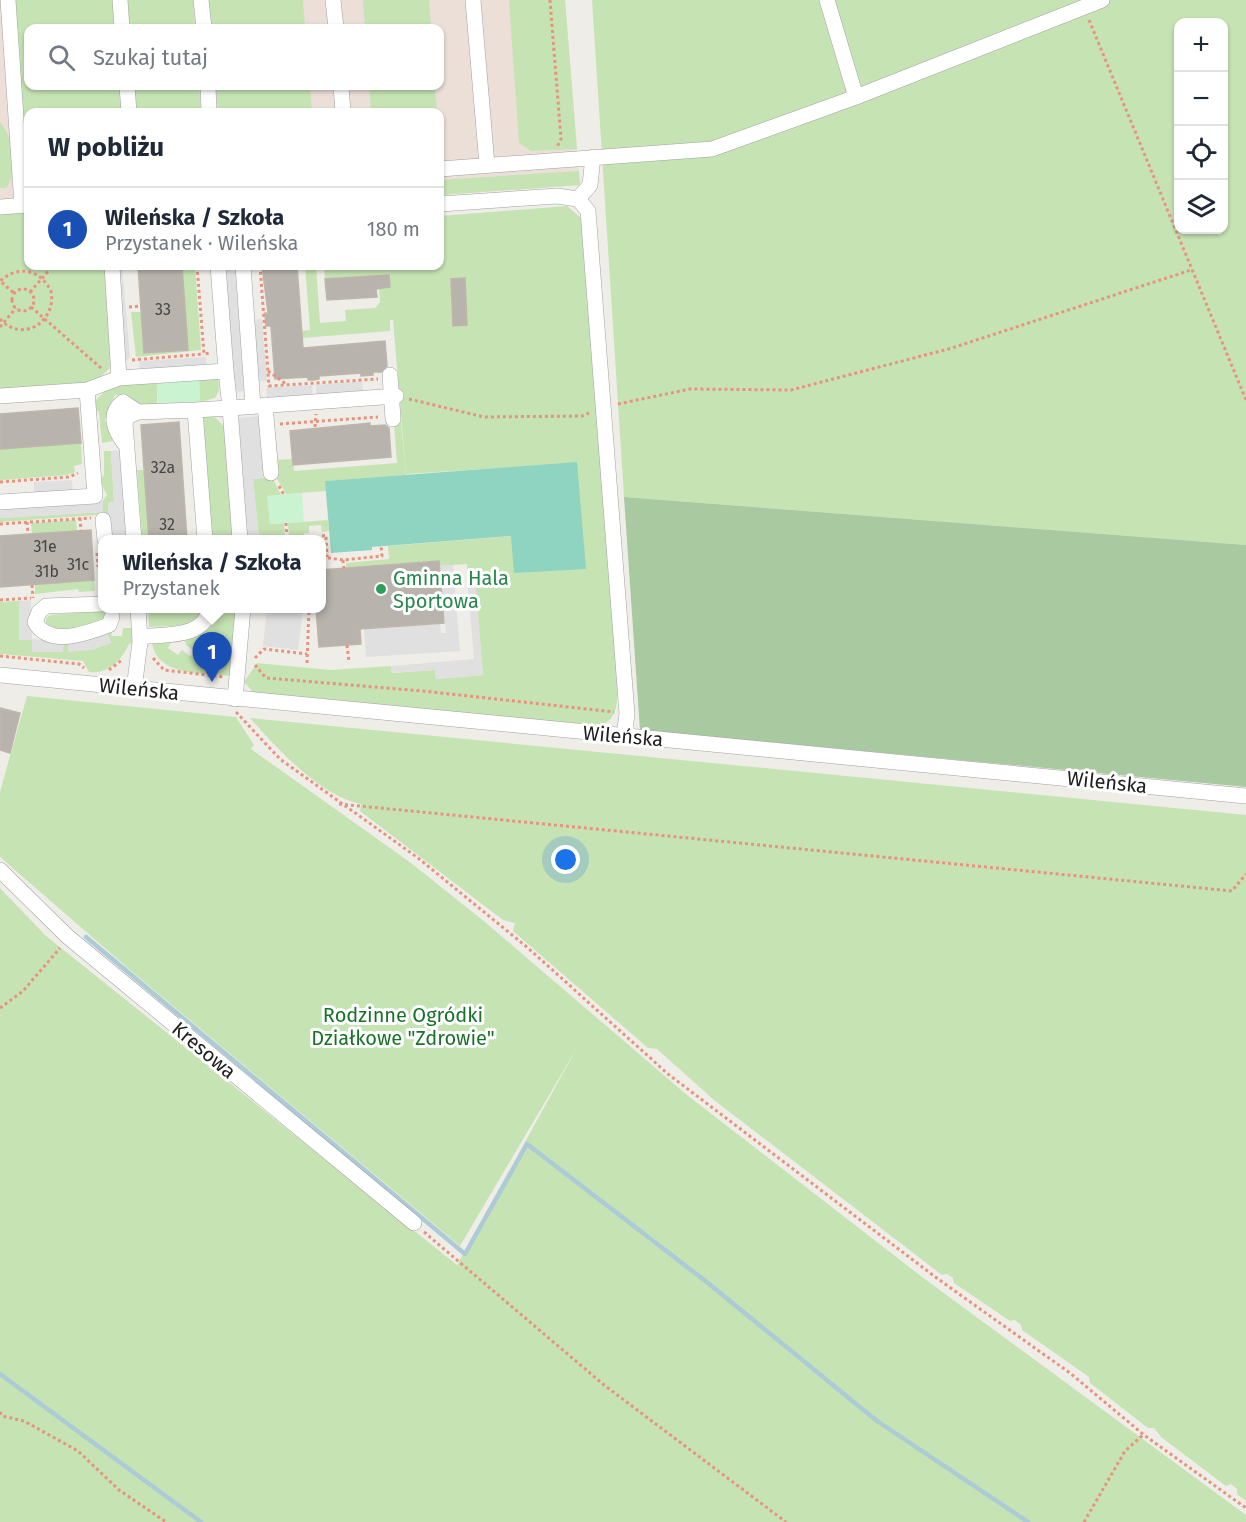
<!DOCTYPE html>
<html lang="pl">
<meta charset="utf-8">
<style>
:root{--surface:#fff;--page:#f6f6f7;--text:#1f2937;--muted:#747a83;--line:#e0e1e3;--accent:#b72718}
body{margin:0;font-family:"Fira Sans",sans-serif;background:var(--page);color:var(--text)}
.controls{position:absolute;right:18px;top:18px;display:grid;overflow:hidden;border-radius:12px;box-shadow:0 2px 4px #0004}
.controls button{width:54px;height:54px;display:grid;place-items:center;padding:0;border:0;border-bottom:2px solid var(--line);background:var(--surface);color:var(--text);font:30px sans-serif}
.you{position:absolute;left:566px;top:860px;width:21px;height:21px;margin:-15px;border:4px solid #fff;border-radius:50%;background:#1a73e8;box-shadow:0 0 0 9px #1a73e833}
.badge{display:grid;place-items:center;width:39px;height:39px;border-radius:50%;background:var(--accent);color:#fff;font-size:20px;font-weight:700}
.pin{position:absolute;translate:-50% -50px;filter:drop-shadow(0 2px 3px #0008)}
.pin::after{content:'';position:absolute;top:32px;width:21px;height:18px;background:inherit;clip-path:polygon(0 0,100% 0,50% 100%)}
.popup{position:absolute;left:98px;top:535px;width:228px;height:78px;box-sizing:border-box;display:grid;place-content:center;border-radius:12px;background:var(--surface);filter:drop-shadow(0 2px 4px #0005);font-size:20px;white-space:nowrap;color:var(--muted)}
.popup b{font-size:22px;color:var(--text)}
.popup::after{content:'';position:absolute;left:50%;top:100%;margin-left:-12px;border:12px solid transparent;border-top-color:var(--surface)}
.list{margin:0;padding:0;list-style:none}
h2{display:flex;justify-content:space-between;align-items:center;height:78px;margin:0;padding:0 24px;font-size:26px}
h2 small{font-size:20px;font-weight:400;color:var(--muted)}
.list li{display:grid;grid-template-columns:39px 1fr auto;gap:18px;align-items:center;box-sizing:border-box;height:84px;padding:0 24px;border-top:2px solid var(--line)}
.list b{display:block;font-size:22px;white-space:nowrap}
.list p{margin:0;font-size:20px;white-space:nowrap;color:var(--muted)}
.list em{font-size:20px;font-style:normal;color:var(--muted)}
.icon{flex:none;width:33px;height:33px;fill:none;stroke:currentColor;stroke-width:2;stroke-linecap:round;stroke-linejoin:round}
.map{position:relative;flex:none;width:1246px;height:1522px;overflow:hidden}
.search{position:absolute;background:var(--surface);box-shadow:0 2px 4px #0004;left:24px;top:24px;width:420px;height:66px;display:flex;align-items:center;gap:15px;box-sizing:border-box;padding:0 21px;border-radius:12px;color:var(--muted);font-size:22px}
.panel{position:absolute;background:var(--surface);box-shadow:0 2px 4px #0004;left:24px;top:108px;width:420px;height:162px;border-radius:12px}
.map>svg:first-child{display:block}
.military{fill:#ebdfd8;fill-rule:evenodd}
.grass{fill:#c6e3b4;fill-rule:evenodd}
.forest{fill:#a9c9a1}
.park{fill:#caf3d1}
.pitch{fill:#8fd4c0}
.parking{fill:#e0e0e0}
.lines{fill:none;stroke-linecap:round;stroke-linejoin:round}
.stream{stroke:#adcad7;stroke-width:4.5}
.building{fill:#b8b3ad;stroke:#bfb6ab;stroke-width:1.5}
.minor-casing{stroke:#a1a1a1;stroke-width:16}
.path{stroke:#e9937e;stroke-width:3;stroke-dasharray:3 3;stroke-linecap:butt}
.minor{stroke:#fff;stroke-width:15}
.leisure-dot{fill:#2e9e5b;stroke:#fff;stroke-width:2}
.labels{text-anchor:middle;stroke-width:6;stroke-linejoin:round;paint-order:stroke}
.number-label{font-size:16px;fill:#464543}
.leisure-label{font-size:20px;fill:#27864d;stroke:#fff;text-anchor:start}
.street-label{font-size:20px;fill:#202020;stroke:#fff}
.park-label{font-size:20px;fill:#197229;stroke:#fff}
</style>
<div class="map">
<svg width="1246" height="1522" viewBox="0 0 1246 1522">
<rect width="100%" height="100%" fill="#efede7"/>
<path class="military" d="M0,0H565L580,185L440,195V112H28V266L109,369L0,391ZM28,28H440V86H28Z"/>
<path class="grass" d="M15,0H115L118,28H28V86H122L124,112H28V188Z
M125,0H193L195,28H128Z
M209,0H303L305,28H211Z
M363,0H429L431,28H365Z
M509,0H565L577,149L531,151L519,143Z
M592,0H1246V545L624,497ZM1178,22H1224V230H1178Z
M132,86H199L201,112H135Z
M216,86H310L312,112H218Z
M369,86H435L437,112H371Z
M0,122C13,137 20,172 6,188H0Z
M579,171L580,185L440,195V180Z
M567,206L582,219L617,681C618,700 619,723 595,727L254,693L244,682L257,663L330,670L391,666L392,673L435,670L436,679L483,675L474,577H467V564L439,566L438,561L346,568V563L389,559L388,546L512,536L577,463L406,474L393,320H390V331L302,338L301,331L310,330L305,266H316L320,323L346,321L345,310L375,308L380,302L379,288L390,287L389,275L325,279L324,266H440V216Z
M28,211V266H108L113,359L109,369L95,382L0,391V213Z
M182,266H195L201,350L136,357L131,312H141L188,350Z
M218,378L219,391L215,398L200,402L199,379Z
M157,382V405L137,404L128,395H115L105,420L113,441L102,443L99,412L94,408L93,403L111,385Z
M213,415L224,427L233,539H212L203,416Z
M401,422L406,475L326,481V491L286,494L276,477L275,460L293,459L294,471L397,463L394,423Z
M81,443L82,464L74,466L75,472L67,475L0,480V449Z
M104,451H111L114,502L108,503L109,514L0,522V518L103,512V501L107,495L100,481L104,475Z
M137,470H144L149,535L142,536Z
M272,477L281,495L268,496L270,524L284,523L285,539L247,540L259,538L253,479Z
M76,520L77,531L32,534L31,523Z
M328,520L329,531L322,532L321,525L309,526V533H304L305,539H289L288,523Z
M94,580L95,591L79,592L78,589L35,594V584Z
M19,601V639L32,640V651L64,641H68L74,650H91L111,643L106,630L110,629L112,636H122L123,628H131L134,632L132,643L129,644C121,661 109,674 89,672L83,661L0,654V602Z
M148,609H203C196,630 168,625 149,627Z
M217,609H235L230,676C202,672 159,677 152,644L171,642L168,648L178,655L182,650L190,656L197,653L186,645L185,640C202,636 214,626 217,609Z
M101,611L105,613V620L82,629L52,630L46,624V618L51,615Z
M27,696L236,717L254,745L251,749L411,863L485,922L687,1095L926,1280L1246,1515V1522H0V888L46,936L457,1265L578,1046L460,1246L130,970L0,857V792Z
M250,718L1246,815V1501L1237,1494V1489L1231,1484L1226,1486L1161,1437L1154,1428H1148L1090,1383L1089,1377L1022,1330L1021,1325L1015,1320L1010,1321L954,1283L953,1278L947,1274L942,1275L714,1100L657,1049L648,1048L513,931L515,923L503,920L360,811L361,804C322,797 276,748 250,718Z"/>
<path class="forest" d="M624,497L1246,545V787L640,730Z"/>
<path class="park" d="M199,379L200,402L158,404L157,382Z
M302,493L304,522L270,524L267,496Z"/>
<path class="pitch" d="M577,462L586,569L514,573L511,536L372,547V550L331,553L325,481Z"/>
<path class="parking" d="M118,266H122L130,357L125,363Z
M224,266H235L244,391L233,392Z
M262,319L267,381L256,382L251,320Z
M206,357L207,367L140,371L139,361Z
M362,381L363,393L316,396V385Z
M312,385L313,396L267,399L266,388Z
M260,416L265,478L253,479L259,539H247L237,418Z
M121,450L127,539H111L108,503L114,502L111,451Z
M72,480L73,490L34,493V482Z
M103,501V512L0,518V507Z
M453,565L460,651L366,657L364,629L440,623L441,633H446L439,566Z
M475,576L483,675L436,679L435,670L391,673V666L474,659L467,577Z
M31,600L32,639L64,641L63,652H32V640H19V601Z
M267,609H303L298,650L263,646Z
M107,633L111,643L91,650L68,652V641Z"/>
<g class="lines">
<path class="stream" d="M86,937L465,1254L527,1144L708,1283L877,1421L1028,1522
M0,1374L201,1522"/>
</g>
<path class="building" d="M138,266H182L188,350L144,353Z
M262,266H297L303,348L385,341L387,366L381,372H373V375L361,376V373L319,376V379L314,380H308V377L275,379L271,326H266L265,313H268Z
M389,275L390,287L376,289L377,297L327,300L325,279Z
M465,278L467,325L453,326L451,279Z
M78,408L81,443L0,449V414Z
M179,422L187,540H149L141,425Z
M370,423V426L385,425L389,428L391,457L293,465L290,431Z
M91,530L94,580L0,587V536Z
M439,561L444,623L360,629L361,644L319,647L316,609H321V570Z
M0,708L20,713L10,753L0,750Z"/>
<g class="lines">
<defs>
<path id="minor" d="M8,0L22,205
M120,0L122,28
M201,0L204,28
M333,0L336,28
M473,0L487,165
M827,0L856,97
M127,86L129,112
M208,86L209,112
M341,86L343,112
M440,169L712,149L856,97L1102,0
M578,199L590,185L593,157
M440,204L557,196L578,199L588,211L627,714L624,736
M0,207L28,205
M112,266L119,378L226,371L218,266
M243,266L253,406
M226,371L230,408L396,396
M390,375L393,419
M0,396L87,390L119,378
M265,405L271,473
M195,410L230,408L240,540
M125,444C115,431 107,414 123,402L138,412
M0,502L95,496L87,390
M103,520L105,540
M134,540L125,423L127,417L138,412L195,410L205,540
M103,604L46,606L39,612L35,622C49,648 88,633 109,625L112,617
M140,637C164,634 205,639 210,608
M0,675L1246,796
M134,689L140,642L138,608
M235,699L243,608
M0,870L67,936L414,1223"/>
</defs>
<use href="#minor" class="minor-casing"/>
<path class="path" d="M550,0L561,139L557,147
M1089,20L1246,400
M197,266L204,354L210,353
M260,266L269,386L378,379
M12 300a11 11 0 1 1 22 0a11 11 0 1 1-22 0Z
M30,292L53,266
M31,307L101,368
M129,307L141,306
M0,319C23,344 57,321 51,291C40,269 18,265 0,281L14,293
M0,327L16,308
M132,360L204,354
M268,371L286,384
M409,399L484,417L582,416L589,413
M618,404L690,389L791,390L952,348L1191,270
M280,424L378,417
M315,427L316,414
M0,482L69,477L78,473
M279,486L284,495
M80,518L81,531
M27,522L28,534
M286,523L287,540
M0,524L91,518
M322,536L326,535L327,557
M307,540L310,536
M97,553L98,567
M322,557L343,560L382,556L381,546
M343,560L344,569
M32,585L33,598
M0,600L31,598
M347,645L349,663
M0,656L79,664L84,668
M153,658L164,670L224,677
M255,658L264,649L307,654
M307,663L309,608
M255,665L266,678L423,691L614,712
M109,670L122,660
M236,712L280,759L418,858L528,948L668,1074L938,1279L1070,1373L1144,1435L1246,1508
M339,804L1232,891L1246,874
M0,1008L23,991L60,948
M424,1232L604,1385L786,1522
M0,1412L2,1416L24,1421L78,1451L119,1490L166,1522
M1084,1522L1125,1451L1143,1435"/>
<use href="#minor" class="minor"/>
</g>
<circle class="leisure-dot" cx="381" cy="589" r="6"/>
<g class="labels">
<g class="number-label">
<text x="163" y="315">33</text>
<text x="163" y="473">32a</text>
<text x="167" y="530">32</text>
<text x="45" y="552">31e</text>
<text x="78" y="570">31c</text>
<text x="47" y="577">31b</text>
</g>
<g class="leisure-label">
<text x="393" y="585">Gminna Hala<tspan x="393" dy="23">Sportowa</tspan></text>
</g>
<g class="street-label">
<text transform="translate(139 689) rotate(6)" y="7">Wileńska</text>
<text transform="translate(623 736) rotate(5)" y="7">Wileńska</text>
<text transform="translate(1107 782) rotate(6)" y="7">Wileńska</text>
<text transform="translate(204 1050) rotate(40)" y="7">Kresowa</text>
</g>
<g class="park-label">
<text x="403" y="1022">Rodzinne Ogródki<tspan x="403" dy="23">Działkowe "Zdrowie"</tspan></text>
</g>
</g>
</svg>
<div class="controls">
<button>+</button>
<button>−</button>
<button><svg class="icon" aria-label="locate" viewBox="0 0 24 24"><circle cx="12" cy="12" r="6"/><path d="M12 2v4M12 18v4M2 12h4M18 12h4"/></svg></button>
<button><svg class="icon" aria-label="layers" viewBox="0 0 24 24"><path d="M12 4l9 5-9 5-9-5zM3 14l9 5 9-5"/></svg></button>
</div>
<div class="you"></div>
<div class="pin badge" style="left:212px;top:682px;background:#1a4fb4">1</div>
<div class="popup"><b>Wileńska / Szkoła</b>Przystanek</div>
<div class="search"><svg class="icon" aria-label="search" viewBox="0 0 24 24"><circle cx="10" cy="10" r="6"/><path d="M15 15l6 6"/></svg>Szukaj tutaj</div>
<section class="panel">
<h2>W pobliżu<small></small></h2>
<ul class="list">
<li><span class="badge" style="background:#1a4fb4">1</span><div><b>Wileńska / Szkoła</b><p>Przystanek · Wileńska</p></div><em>180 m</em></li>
</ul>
</section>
</div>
